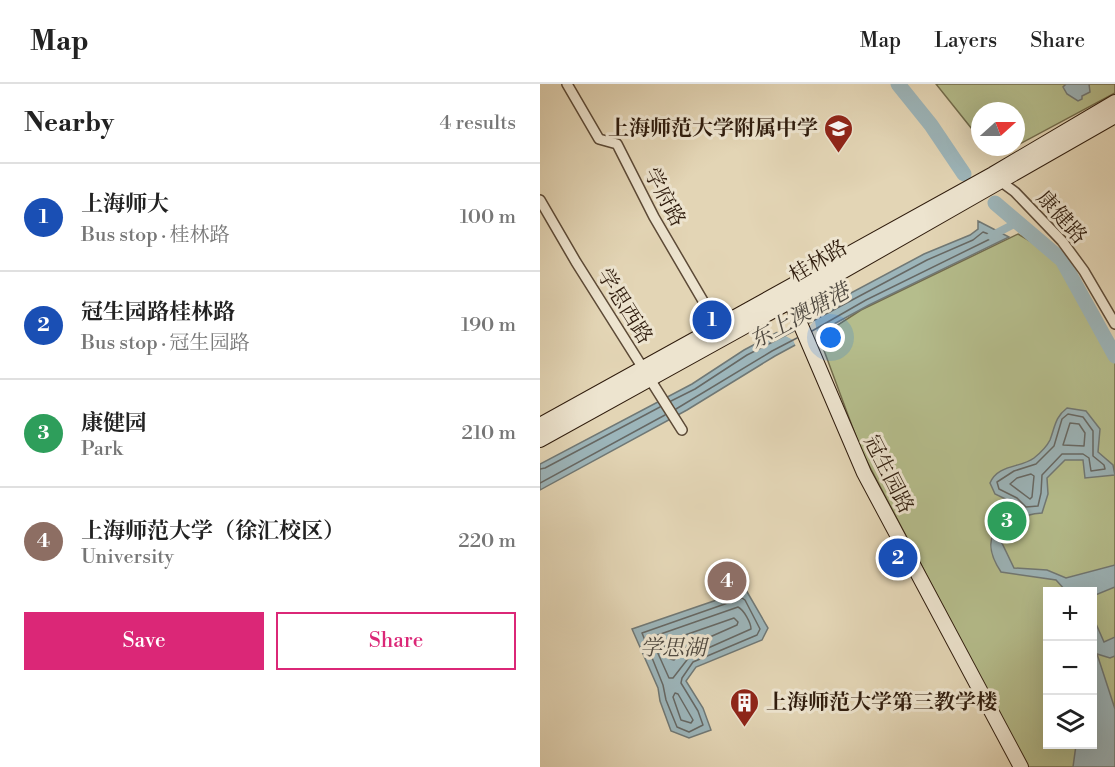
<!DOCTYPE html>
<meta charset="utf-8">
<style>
:root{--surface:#fff;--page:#f6f6f6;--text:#222;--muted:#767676;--line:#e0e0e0;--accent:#db2777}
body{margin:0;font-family:"Libre Bodoni","Noto Serif SC",serif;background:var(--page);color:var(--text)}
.controls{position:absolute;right:18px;bottom:18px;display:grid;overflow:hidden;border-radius:0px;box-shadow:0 6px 24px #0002}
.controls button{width:54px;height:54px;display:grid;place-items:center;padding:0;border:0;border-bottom:2px solid var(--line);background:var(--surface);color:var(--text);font:30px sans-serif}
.compass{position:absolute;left:431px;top:18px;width:54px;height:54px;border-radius:50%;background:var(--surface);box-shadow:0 6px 24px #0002;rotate:69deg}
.you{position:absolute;left:291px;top:254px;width:21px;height:21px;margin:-15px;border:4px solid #fff;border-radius:50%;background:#1a73e8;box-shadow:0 0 0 9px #1a73e833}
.badge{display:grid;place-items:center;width:39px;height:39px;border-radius:50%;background:var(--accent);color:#fff;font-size:20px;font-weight:700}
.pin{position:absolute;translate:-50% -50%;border:3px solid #fff;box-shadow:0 2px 6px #0006}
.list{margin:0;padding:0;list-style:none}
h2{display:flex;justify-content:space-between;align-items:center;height:78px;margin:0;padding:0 24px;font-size:26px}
h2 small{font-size:20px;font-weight:400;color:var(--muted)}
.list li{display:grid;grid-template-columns:39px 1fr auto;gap:18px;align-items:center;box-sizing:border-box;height:108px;padding:0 24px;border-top:2px solid var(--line)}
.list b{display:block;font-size:22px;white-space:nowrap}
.list p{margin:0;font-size:20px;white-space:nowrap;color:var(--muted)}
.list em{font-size:20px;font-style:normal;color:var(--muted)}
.actions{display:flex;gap:12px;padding:18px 24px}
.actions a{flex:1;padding:14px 0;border:2px solid var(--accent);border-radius:0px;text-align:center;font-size:21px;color:var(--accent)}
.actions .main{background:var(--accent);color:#fff}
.icon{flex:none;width:33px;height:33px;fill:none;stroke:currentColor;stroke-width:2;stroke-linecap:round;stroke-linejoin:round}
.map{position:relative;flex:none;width:575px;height:683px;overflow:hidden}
header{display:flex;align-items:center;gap:36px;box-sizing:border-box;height:84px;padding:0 30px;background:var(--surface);border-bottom:2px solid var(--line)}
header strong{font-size:28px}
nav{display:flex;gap:33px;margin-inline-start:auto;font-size:21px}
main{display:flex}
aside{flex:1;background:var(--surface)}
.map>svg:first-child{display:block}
.green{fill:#b5bd8c;stroke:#726c4c;stroke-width:1.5;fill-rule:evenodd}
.water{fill:#9cb5ba;stroke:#707875;stroke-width:1.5}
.pier{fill:#e3d5b5}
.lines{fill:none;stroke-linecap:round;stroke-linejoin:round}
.shore{stroke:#666864;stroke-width:1.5}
.canal{stroke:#9cb5ba;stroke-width:8}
.river{stroke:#9cb5ba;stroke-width:15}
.street-casing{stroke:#5c4a37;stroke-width:12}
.secondary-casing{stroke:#2f1c0d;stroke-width:16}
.street{stroke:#ede4cf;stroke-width:9}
.secondary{stroke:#ede4cf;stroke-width:14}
.labels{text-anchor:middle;stroke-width:6;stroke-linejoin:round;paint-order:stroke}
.poi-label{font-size:21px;font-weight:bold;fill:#2f1c0d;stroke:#ede4cf;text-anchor:end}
.street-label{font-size:21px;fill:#2f1c0d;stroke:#ede4cf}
.water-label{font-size:22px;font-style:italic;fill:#504a41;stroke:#ede4cf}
</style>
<header>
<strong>Map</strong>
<nav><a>Map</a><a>Layers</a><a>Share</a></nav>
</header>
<main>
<aside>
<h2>Nearby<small>4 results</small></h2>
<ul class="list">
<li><span class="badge" style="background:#1a4fb4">1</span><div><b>上海师大</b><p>Bus stop · 桂林路</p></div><em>100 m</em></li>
<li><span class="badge" style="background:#1a4fb4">2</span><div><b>冠生园路桂林路</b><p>Bus stop · 冠生园路</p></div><em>190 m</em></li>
<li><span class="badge" style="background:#2e9e5b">3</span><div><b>康健园</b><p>Park</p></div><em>210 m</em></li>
<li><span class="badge" style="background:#8d6e63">4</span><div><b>上海师范大学（徐汇校区）</b><p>University</p></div><em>220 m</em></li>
</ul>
<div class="actions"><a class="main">Save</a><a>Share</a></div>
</aside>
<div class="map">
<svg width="575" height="683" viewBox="0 0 575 683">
<rect width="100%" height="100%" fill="#e3d5b5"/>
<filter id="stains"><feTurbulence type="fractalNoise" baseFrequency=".00333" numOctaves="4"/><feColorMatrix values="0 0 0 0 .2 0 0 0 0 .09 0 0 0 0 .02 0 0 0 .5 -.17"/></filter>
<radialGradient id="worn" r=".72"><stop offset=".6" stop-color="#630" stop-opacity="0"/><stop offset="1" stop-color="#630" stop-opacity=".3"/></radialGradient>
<path class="green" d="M396,0H575V9L476,62V27H440V55Z
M478,150L522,176L575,272V683H487L321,366L279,253L321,226ZM508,508H552V660H508Z"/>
<path class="water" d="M526,0H549L550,8L542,12V15L538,17L527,10L523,3Z
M438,137L469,153L329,221L235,272L147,326L0,406V380L152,300L204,266L384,170L430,151L438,145Z
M527,324L546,327L560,345L558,368L573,381L575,391L545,394L543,376H525L507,394L508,410L502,429C480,430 472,439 461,457L474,484L507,486L526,494L575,481V503L553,512L552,508L526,507L516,496L461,488C451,473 444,455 461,440C469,433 471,437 480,426L474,419L455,410L450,399C458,380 481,384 494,374C499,370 507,362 510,356C515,343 515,333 527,324Z
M206,506L228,544L222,556L156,583L146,597L163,624L171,646L149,654L131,647L120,617L118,604L92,545Z
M553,533L564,558L575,553V572L570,574L557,570L575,625V683H533L536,661L552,660L553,639L556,637L552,623Z"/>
<path class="pier" d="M283,221L277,227L275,237L278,254L257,265L253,256L236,247Z"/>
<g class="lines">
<path class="shore" d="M269,239L387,176L433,156L443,148L451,151L450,155L326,216L272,247
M131,317L155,305L207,271L254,247
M136,325L232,267L257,254
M528,330L543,333L553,347V372L564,381L565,385L551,387L549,374L543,370H522L502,391L501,409L498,422L486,423L477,414L459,405L457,398L474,387L496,380L514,362L522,335Z
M530,339L539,340L545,349L544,362L523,361Z
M0,385L5,384L120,323
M491,390L494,392L492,413L490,415L470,400L477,394Z
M0,399L125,331
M202,514L205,516L220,545L217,551L153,578L142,594L141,599L158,627L163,641L149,648L137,643L126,616L123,601L102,549Z
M198,523C204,526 211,539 211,545L150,572L133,594H129L112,556V553Z
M194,534L198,538L197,541L145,564L134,576L130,575L124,561L125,558Z
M135,609L138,610L153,636L151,639L141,636L133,613Z"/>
<path class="canal" d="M451,152L476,139"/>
<path class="river" d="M358,0L391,41L424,90
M455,119L522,176L575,272"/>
<defs>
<path id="street" d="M27,0L59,55L77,60L114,133L166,222
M456,94L475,108L522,157L544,187L575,240
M0,116L36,178L142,346"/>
<path id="secondary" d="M247,209L324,389L481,683
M0,341L453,90L575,18
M0,356L251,217L575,32"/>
</defs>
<use href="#street" class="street-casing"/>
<use href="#secondary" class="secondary-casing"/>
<use href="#street" class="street"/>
<use href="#secondary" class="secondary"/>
</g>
<defs>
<symbol id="school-pin" viewBox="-11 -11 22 30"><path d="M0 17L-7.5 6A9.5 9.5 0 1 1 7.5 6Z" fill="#8f2418" stroke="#ede4cf"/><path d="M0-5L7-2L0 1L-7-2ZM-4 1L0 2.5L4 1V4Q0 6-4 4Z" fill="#fff"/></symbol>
<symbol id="building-pin" viewBox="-11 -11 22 30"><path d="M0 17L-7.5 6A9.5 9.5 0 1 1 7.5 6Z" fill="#8f2418" stroke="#ede4cf"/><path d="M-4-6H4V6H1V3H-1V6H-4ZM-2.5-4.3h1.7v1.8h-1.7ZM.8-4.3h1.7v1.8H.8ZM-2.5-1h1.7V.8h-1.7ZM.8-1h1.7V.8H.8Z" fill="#fff"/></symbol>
</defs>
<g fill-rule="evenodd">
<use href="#school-pin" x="282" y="28" width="33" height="45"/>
<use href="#building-pin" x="188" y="602" width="33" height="45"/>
</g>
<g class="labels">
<g class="poi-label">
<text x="278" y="51">上海师范大学附属中学</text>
<text x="226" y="625" text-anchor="start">上海师范大学第三教学楼</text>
</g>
<g class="street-label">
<text transform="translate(125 113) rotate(62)" y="7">学府路</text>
<text transform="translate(522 133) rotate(48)" y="7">康健路</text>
<text transform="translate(278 177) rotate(-30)" y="7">桂林路</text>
<text transform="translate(85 222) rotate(58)" y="7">学思西路</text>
<text transform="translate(349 390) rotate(63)" y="7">冠生园路</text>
</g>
<g class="water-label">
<text transform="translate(259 231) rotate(-29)" y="8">东上澳塘港</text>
<text x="133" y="571">学思湖</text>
</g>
</g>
<rect width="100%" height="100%" filter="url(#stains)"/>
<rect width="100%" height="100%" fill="url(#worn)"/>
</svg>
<div class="controls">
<button>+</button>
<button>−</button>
<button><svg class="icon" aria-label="layers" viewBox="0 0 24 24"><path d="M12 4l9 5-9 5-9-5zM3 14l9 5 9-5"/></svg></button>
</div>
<svg class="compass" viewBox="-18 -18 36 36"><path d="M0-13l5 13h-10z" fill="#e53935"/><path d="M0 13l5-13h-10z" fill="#767676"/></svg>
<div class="you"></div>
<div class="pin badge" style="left:172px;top:236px;background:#1a4fb4">1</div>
<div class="pin badge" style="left:358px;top:474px;background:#1a4fb4">2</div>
<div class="pin badge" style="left:467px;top:437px;background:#2e9e5b">3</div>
<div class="pin badge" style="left:187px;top:497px;background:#8d6e63">4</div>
</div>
</main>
